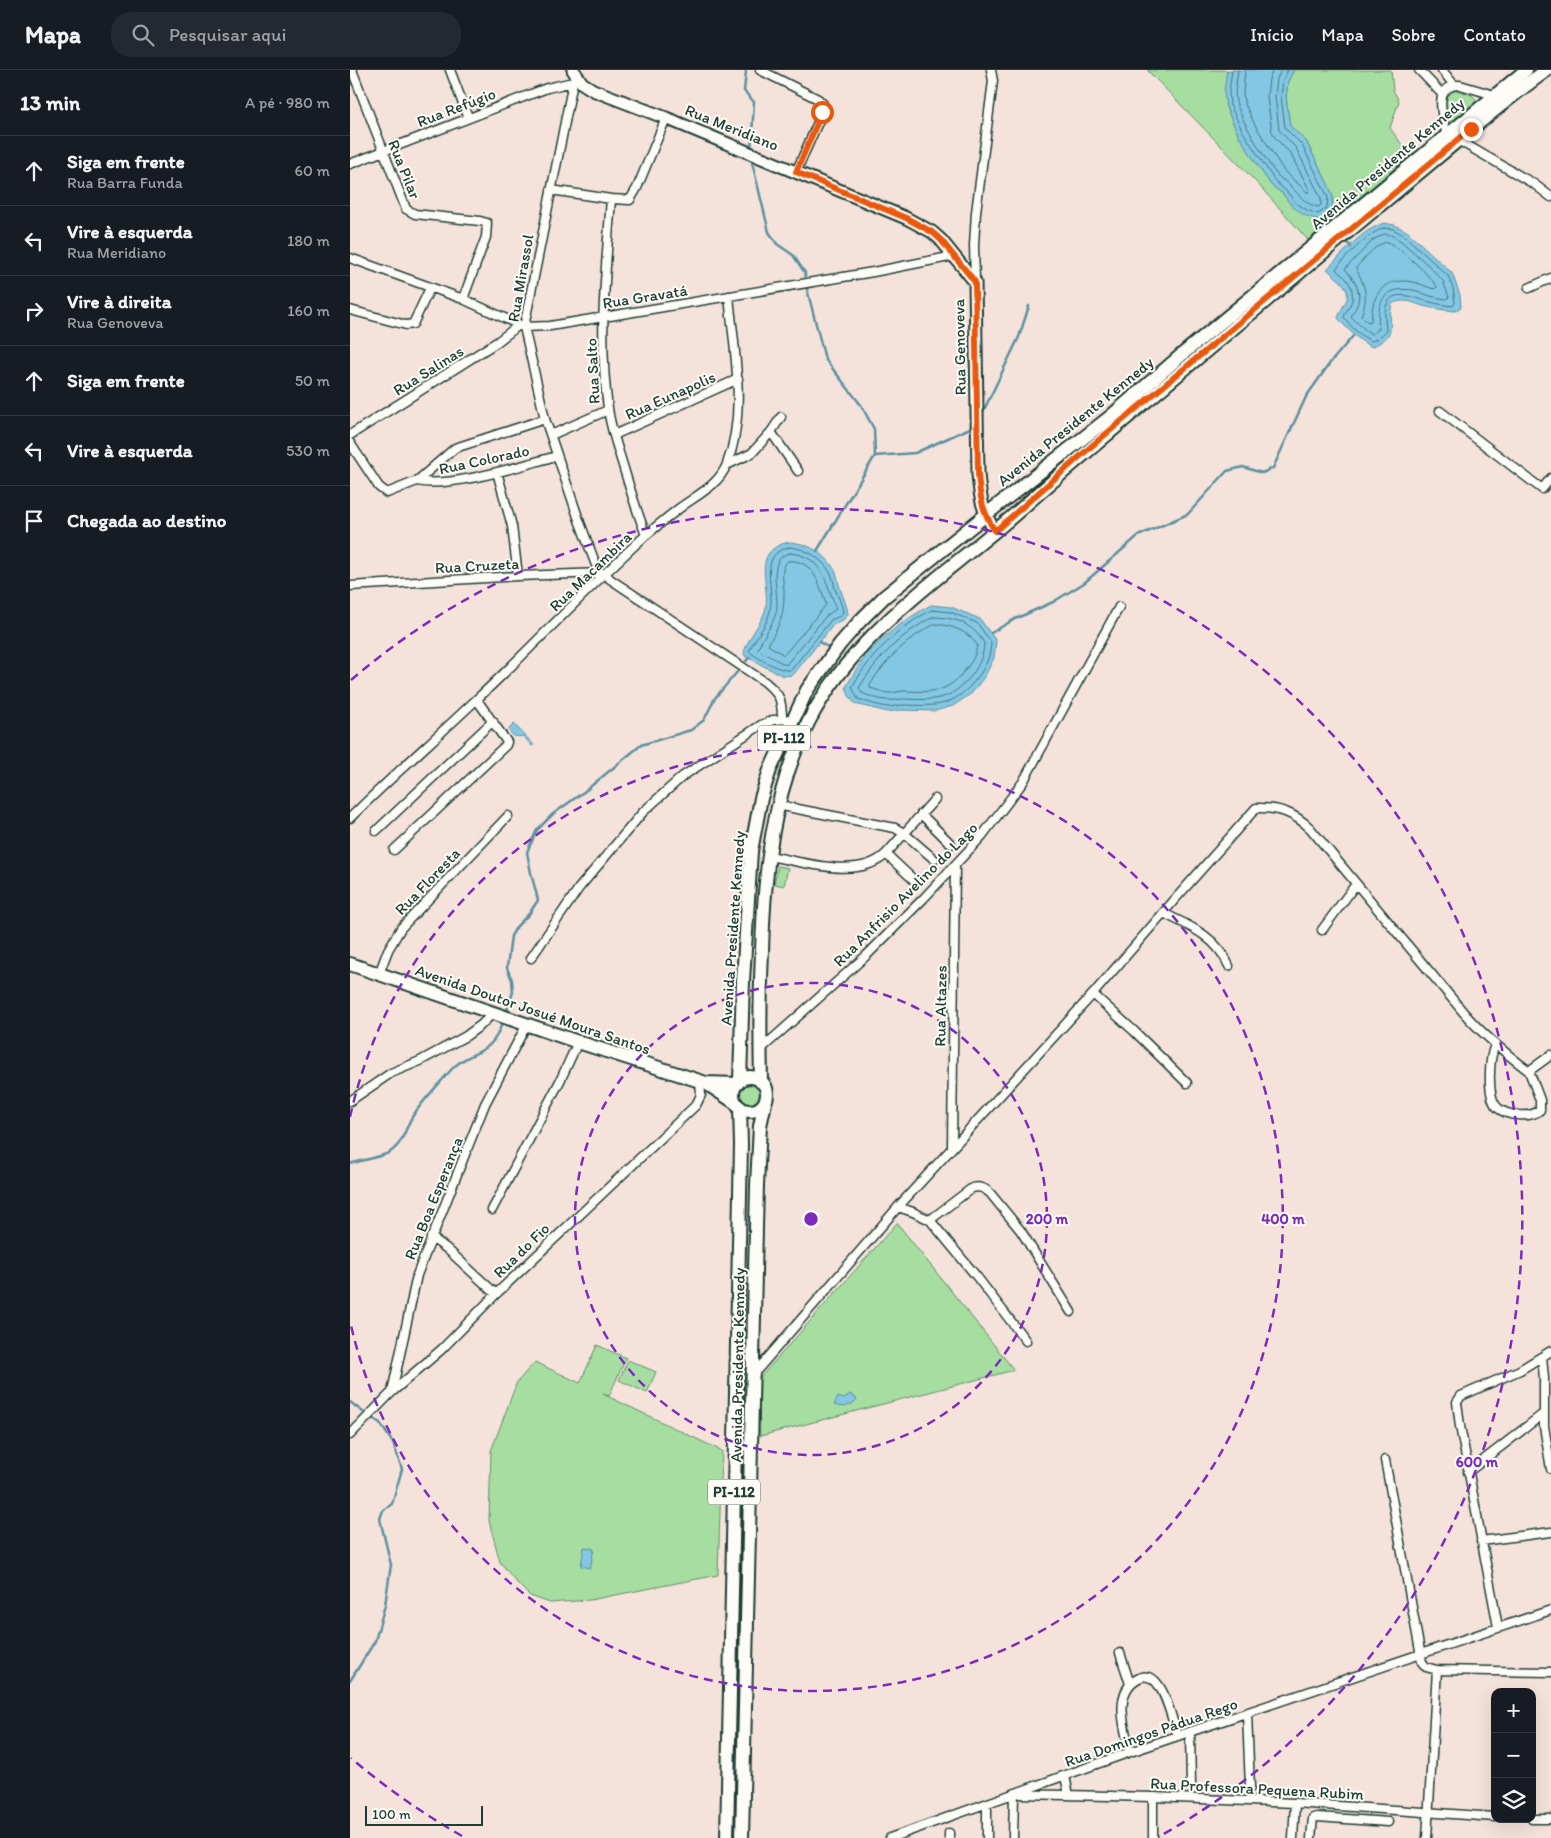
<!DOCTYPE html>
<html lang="pt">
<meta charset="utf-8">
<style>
:root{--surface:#171b24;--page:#242831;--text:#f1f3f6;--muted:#9ea1a6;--line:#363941}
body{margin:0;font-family:Itim,sans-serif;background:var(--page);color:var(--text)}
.controls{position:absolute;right:15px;bottom:15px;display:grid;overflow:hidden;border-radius:10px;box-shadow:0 5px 20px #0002}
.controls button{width:45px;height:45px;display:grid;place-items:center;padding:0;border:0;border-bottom:1px solid var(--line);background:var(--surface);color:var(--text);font:25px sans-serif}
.scale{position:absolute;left:15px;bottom:12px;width:118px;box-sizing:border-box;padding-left:5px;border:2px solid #1f3d34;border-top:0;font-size:14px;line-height:18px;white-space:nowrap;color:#1f3d34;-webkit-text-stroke:4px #fdfcf7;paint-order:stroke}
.stop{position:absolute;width:15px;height:15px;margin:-11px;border:4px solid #ea580c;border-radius:50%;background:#fff}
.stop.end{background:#ea580c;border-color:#fff;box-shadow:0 1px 5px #0008}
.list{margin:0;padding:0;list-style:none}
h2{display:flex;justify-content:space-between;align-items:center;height:65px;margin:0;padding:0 20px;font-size:21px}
h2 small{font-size:16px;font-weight:400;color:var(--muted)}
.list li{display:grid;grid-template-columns:32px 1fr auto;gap:15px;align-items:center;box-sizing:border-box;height:70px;padding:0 20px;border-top:1px solid var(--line)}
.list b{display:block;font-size:19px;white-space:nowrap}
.list p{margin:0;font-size:16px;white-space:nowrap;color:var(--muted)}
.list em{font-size:16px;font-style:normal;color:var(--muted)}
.icon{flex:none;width:28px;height:28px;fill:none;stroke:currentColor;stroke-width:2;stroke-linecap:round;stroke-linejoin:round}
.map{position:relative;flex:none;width:1201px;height:1768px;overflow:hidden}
header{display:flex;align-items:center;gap:30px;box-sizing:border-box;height:70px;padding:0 25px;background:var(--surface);border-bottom:1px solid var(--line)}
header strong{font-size:24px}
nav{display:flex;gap:28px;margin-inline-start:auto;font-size:18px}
.search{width:350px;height:45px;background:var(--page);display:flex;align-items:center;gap:12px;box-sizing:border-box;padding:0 18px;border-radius:20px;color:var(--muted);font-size:19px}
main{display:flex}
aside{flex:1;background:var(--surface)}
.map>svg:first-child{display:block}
.green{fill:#a6dda1;stroke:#628d6a}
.water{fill:#83c7e4;stroke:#5b909e}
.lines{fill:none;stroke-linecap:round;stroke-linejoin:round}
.shore{stroke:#47747a;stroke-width:1}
.stream{stroke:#5b909e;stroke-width:2.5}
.street-casing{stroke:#1f3d34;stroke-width:11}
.secondary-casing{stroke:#1f3d34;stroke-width:15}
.primary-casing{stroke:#1f3d34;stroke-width:16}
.street{stroke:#fdfcf7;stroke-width:8}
.secondary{stroke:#fdfcf7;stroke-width:11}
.primary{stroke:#fdfcf7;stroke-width:12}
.route{stroke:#ea580c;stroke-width:6}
.ring{fill:none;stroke:#7b2cbf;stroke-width:2.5;stroke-dasharray:9 6}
.labels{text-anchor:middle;stroke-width:4;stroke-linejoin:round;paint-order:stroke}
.shield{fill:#fdfcf7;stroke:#62766e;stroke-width:1}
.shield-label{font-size:15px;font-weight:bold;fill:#1f3d34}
.street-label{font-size:16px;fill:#1f3d34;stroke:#fdfcf7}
.centre{fill:#7b2cbf;stroke:#fdfcf7;stroke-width:2.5}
.ring-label{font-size:15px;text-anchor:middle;font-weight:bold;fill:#7b2cbf;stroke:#fdfcf7;stroke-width:4;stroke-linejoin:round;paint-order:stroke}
</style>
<header>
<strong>Mapa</strong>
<div class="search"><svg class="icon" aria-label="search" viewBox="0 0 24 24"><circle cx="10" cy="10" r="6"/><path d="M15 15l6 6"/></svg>Pesquisar aqui</div>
<nav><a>Início</a><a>Mapa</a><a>Sobre</a><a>Contato</a></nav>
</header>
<main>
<aside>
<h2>13 min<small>A pé · 980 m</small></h2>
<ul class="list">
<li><svg class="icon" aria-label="ahead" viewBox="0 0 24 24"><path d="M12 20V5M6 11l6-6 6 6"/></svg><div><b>Siga em frente</b><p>Rua Barra Funda</p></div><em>60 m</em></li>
<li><svg class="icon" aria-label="left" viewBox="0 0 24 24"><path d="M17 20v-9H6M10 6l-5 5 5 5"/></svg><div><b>Vire à esquerda</b><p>Rua Meridiano</p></div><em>180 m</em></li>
<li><svg class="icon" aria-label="right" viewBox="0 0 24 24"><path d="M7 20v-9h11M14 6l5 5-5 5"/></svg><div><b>Vire à direita</b><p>Rua Genoveva</p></div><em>160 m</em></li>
<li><svg class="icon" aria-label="ahead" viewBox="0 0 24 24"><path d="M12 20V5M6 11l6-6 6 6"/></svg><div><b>Siga em frente</b></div><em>50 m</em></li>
<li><svg class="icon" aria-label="left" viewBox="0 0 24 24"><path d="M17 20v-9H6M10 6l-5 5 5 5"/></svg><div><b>Vire à esquerda</b></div><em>530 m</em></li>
<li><svg class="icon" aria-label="arrive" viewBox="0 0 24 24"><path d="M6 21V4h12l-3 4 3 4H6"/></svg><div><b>Chegada ao destino</b></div></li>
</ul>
</aside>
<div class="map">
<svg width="1201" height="1768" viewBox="0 0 1201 1768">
<rect width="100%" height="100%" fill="#f5e3db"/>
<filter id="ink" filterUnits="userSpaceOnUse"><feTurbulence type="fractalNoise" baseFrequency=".02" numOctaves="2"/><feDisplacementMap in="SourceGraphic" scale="10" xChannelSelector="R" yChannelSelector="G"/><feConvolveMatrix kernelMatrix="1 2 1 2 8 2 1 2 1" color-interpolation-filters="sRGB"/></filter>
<g filter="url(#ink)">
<path class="green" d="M797,0H877L876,37L888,64L921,115L933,124L942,136L977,112L956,71L940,57L936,27L938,11L944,0H1041L1043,20L1049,31L1040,58L1060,86L958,170L906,112Z
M1107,20L1122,25L1128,32L1102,53C1093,39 1089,28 1107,20Z
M428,796L438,798L434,816L424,814Z
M388 1024a12 12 0 1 1 24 0a12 12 0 1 1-24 0Z
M547,1153L664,1300L410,1366L408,1310Z
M247,1275L276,1288L259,1326L253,1324L372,1381L368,1505L240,1530L200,1533L180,1526L168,1514L150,1492L139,1451L141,1381L167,1312L185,1292L230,1313Z
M278,1290L306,1302L297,1323L269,1310Z"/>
<path class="water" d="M877,0H944L938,11L936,27L940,56L956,71L977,112L983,126L982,141L969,150L954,145L942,136L933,124L921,115L904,90L888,64L876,37L874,22Z
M1034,153L1045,155L1058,162L1102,203L1110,225L1111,237L1105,241C1096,240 1086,239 1077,237C1064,234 1055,227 1042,234C1036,258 1050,263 1022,277C1008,270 998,260 988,248C990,242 992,239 995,233C1004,218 986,208 977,199C994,183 1011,160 1034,153Z
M439,472C458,473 478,484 486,503C488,507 488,513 490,518C493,527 497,535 498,544L493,550L484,554L443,605L434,606L425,602L395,586L394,583C397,568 410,556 415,541C422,516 398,481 439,472Z
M581,535L601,537L630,549L646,571L644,588L635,606L622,623L603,636L585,641L550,640L538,642L505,634L499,626L496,617C501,608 506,599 512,591C528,569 558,547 581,535Z
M164,654L184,675L182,676L173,666C166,668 161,666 159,659Z
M500,1324L507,1329C501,1337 494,1338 484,1335L488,1327L494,1329Z
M234,1477L244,1479L240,1498L231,1496Z"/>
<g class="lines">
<path class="shore" d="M882,0L879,22L880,35L893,62L925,111L936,121L946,133L957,140L968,144L977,138L978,127L952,75L935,58L931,26L933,10L938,0
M888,0C887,11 883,24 887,35C893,53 916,91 928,106C932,110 937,112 940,116C950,125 954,134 968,137L971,135V128L946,78L929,60L925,26L927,9L931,0
M895,0L893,22L894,32L905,55L934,101L958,123L959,119L940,83L926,69L922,62L917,27L919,9L923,0
M1034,158L1043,159L1055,166L1098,206L1103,218L1105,233L1103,236C1095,235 1087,234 1080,232C1069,230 1044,217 1037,234C1033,243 1036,252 1036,261L1028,268L1022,271C1010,266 1001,257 994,247C995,241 999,239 1001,233C1004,227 1002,215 997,210C994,205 989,204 986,199C996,186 1018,163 1034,158Z
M1035,164L1041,165L1051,171L1078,195L1093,211L1099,227L1096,229C1090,228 1083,227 1077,225C1072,223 1067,220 1062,220C1033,216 1026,233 1029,259L1021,264L1006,252L1001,246C1003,242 1006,239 1007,235C1013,220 1003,209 995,199L1023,170Z
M1038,172C1051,179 1081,206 1087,217L1085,219C1079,218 1073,215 1067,213C1035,205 1022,222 1021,251L1018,252L1011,246C1019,225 1015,217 1006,198C1013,190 1027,172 1038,172Z
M439,477C456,478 472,488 481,504C483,508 484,514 485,519C488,526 492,534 493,542L490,546L481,550L441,600C432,602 406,588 399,581C405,567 418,555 420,540C425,518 407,484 439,477Z
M440,483C472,485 477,514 486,539L476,546L436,595L410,581L408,579C413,566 422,556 426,543C431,525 414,488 440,483Z
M438,491C463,488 471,517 476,535L434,585L418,575C429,555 434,548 434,524C435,514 428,499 438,491Z
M582,540L600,542L627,553L641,572C641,585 636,596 628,607C603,638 589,636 553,635C548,635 543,637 538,637C529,636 517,632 508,629L502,617C521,585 548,557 582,540Z
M583,547C605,547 623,554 634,573C634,585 629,595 622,605C600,632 585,630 553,629C548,629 543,631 538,630C529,630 519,626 512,623L509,618C527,588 552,563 583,547Z
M585,554C601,555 618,561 627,575C626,584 622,592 616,599C597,624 583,622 554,621C549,621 544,623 539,623C533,623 525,619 520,618V615C535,590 559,567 585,554Z"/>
<path class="stream" d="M396,1L394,21L404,32L401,80
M401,88L419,162L427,174L443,185L455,203V206
M975,145L982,154
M995,170L1001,177
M457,219L475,289L511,335L524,359L525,386L467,481
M632,344L669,267L679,236
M525,386L565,383L620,358L624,354
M641,563L665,549L703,532L734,513L788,466L838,444L877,401L893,397L912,403L923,398L956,327L980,293L1003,266
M469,572L481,579
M396,591L399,588
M157,940L163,922L162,910L157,898L161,866L167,856L179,844L188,830L181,803L177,782L187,760L203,744L235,721L291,675L341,660L354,650L365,628L388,601
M0,1094C9,1091 35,1086 40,1082C53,1074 55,1059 62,1047C73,1030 88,1015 101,1000C121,978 141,988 152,953
M0,1332L13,1342
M0,1611L25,1571L35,1535L41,1495L30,1449L33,1440L42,1434L52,1399L43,1373L30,1353L24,1349"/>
<defs>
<path id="street" d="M2,0L56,139L65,144L130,151L137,153L136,167L113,229
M100,0L118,47
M410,0L468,29L473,34L470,48L446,102
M1069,0L1092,24
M1092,0L1104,15
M227,3L223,12L174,257L195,349L229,450L249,503
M1097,66C1093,49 1081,14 1110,15L1144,25
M1108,70L1184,114L1201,127
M0,94L197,18L223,12
M201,120L261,129L280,130L287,118L316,48
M261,129C256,198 248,268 258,338C260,355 266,373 271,389C279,415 286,440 296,465
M0,188L113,229L174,257L200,256L523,202L604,186
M625,212L624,175L626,142L643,11L641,0
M1179,218L1201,208
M0,240L56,255L63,254L80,218
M1090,341L1192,419L1201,408
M421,362L448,401
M0,365L147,272L169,255
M201,365L258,340
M264,365L388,309
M0,373L29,417L37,423L67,411L105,378L195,349
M377,395L402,383L421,362L431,347
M147,402L162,456L168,506
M67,411C100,419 172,395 207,386
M255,503L260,509L415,612C430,625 432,629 432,649
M0,516L168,506L253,503
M427,735L545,758L555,764L584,789
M571,744L601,774
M0,748C41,707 85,669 127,629C184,576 237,518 295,466C307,456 319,446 331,437C347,425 369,415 377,394C397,341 384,281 379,226
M26,761L143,651
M44,780L156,675L157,672L127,630
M536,784L566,812
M418,786C452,791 508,811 536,784L585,729
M813,843C840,856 867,867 879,896
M972,860L1006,814
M181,888L229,818L293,742L333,706L411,655L423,650L442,649
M29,904L38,880L51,858L158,746
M743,924L784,961L837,1013
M1145,975C1139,988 1137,1024 1146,1036C1151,1042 1161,1045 1168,1045C1176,1046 1184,1045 1190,1040V1030L1179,1001
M410,980L517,885L574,828L632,766L673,712L769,537
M0,1031L41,1003L70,991L116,966L131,955L143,943
M602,1077L605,795
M548,1137L563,1142L580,1150L627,1207L676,1271
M142,1140L210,1011L228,972
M580,1150L622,1118C630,1116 634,1118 640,1123L671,1161L721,1242
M81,1167L97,1179L146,1224
M1192,1287L1194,1308V1356L1201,1399
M403,1305L548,1137L743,924L827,827L906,738C928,737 944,743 960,758L1114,943C1133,965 1155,983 1179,1001L1201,985
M42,1322L67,1205L135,1034L177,954
M0,1365L42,1322L92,1279L146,1224L346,1035L351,1025L350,1011
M1035,1390L1072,1592L1076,1597L1087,1600L1201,1602
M1118,1402L1193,1344
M1131,1471L1201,1462
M1148,1557L1110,1356L1107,1332L1111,1326L1170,1300L1201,1281
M770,1583L780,1614
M897,1643L900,1718
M840,1662L841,1715
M780,1682C775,1660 762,1621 789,1608C795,1605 802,1607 806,1612C817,1624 822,1651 828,1666
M715,1706L719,1725
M671,1724L803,1727L945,1733L1145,1747
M803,1727V1768
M1182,1749H1201
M540,1768L783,1681L1201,1540
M599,1768V1763
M637,1768V1734
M663,1768L664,1725
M943,1768L945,1733
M961,1768L963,1748L967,1747L1038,1752
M1077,1768L1087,1600"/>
<path id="secondary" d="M223,0L232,13L243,20L316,48L556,148L582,162L591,170L625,212L628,404C630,427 632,441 645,461"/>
<path id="primary" d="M0,894L228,972L356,1013L387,1014
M383 1024a17 17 0 1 1 34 0a17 17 0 1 1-34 0Z
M390,1011L393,911L401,781L411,728L420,700L457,620L490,574L510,551L534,527L648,435L760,347L835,282L1176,0
M411,1012C410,968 410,926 412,882C414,802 422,724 459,651C505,562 590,509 664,445C766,355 871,269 975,181C1017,146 1059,111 1101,76C1132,50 1163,24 1197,0
M356,1013L386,1033
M377,1768L391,1075L390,1037
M392,1768L407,1115L410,1056L415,1033"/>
</defs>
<use href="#street" class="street-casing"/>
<use href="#secondary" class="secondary-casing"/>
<use href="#primary" class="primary-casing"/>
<use href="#street" class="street"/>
<use href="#secondary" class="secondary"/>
<use href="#primary" class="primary"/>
</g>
</g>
<g class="lines" filter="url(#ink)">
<path class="route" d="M472,42L446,102L556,148L582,162L591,170L625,212L628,404C630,427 632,441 645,461L744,374L1121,59"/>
</g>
<g class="ring">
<circle cx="461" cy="1149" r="236"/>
<path d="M0 1047A472 472 0 1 1 0 1251"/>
<path d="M112 1766A709 709 0 0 1 1 1688M1 610A709 709 0 1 1 810 1766"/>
</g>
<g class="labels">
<g class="shield">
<rect x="408" y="655.5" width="52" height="25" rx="4"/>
<rect x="358" y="1409.5" width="52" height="25" rx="4"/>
</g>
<g class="shield-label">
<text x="434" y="673">PI-112</text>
<text x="384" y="1427">PI-112</text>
</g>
<g class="street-label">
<text transform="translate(106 37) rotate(-21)" y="6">Rua Refúgio</text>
<text transform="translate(382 57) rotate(22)" y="6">Rua Meridiano</text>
<text transform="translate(1037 93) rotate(-40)" y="6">Avenida Presidente Kennedy</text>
<text transform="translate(55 99) rotate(68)" y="6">Rua Pilar</text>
<text transform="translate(170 208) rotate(-80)" y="6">Rua Mirassol</text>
<text transform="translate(295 226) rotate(-9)" y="6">Rua Gravatá</text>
<text transform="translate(609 277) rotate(-91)" y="6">Rua Genoveva</text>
<text transform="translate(78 300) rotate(-32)" y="6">Rua Salinas</text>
<text transform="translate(242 301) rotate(-93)" y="6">Rua Salto</text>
<text transform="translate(320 325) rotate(-24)" y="6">Rua Eunapolis</text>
<text transform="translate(725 351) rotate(-39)" y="6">Avenida Presidente Kennedy</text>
<text transform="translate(134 389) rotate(-12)" y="6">Rua Colorado</text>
<text transform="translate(127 495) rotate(-3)" y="6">Rua Cruzeta</text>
<text transform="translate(240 501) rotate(-44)" y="6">Rua Macambira</text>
<text transform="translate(77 811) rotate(-46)" y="6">Rua Floresta</text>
<text transform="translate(555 824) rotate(-45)" y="6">Rua Anfrisio Avelino do Lago</text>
<text transform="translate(382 858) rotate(-86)" y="6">Avenida Presidente Kennedy</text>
<text transform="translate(590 936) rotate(-89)" y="6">Rua Altazes</text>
<text transform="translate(183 939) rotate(19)" y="6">Avenida Doutor Josué Moura Santos</text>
<text transform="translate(83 1128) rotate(-68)" y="6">Rua Boa Esperança</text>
<text transform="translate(171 1180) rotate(-44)" y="6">Rua do Fio</text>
<text transform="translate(387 1295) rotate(-89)" y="6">Avenida Presidente Kennedy</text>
<text transform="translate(801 1662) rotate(-19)" y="6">Rua Domingos Pádua Rego</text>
<text transform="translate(907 1718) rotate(3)" y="6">Rua Professora Pequena Rubim</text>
</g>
</g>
<circle cx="461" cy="1149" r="8" class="centre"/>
<g class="ring-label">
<text x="697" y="1154">200 m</text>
<text x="933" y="1154">400 m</text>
<text x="1127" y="1397">600 m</text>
</g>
</svg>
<div class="controls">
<button>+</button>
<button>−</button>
<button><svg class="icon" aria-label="layers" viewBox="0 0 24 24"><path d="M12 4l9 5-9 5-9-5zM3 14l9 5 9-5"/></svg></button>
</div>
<div class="scale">100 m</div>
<div class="stop" style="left:472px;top:42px"></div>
<div class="stop end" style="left:1121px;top:59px"></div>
</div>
</main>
